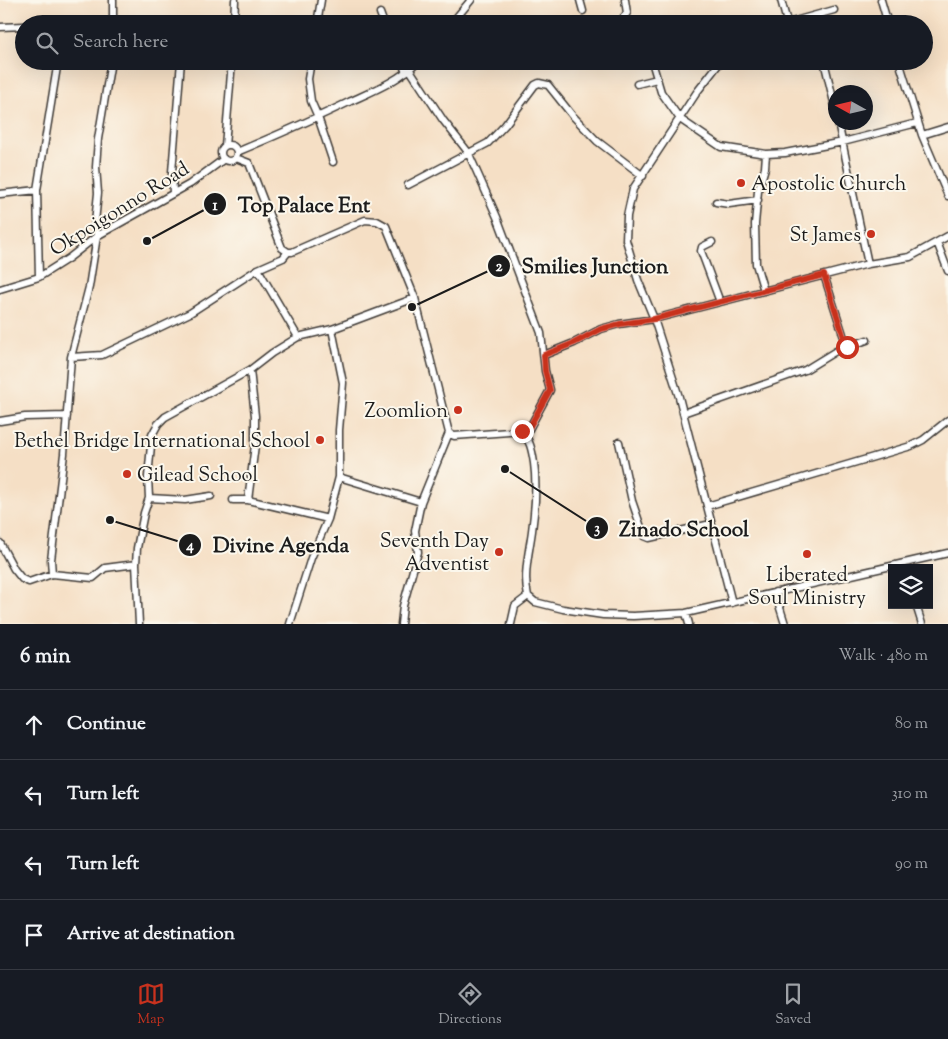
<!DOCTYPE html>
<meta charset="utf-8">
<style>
:root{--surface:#171b24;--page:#242831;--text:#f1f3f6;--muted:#9ea1a6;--line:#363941;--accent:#c8321e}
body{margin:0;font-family:"Sorts Mill Goudy",serif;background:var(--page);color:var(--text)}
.controls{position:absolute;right:15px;bottom:15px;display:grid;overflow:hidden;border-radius:0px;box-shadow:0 5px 20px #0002}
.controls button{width:45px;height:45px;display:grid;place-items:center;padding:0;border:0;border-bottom:1px solid var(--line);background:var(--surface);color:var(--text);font:25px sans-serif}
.compass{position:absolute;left:828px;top:85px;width:45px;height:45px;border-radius:50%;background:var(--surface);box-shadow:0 5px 20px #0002;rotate:278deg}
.stop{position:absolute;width:15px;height:15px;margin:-11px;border:4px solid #c8321e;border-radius:50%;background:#fff}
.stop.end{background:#c8321e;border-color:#fff;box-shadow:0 1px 5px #0008}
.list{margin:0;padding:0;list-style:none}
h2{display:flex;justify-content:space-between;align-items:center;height:65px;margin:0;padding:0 20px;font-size:21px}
h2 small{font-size:16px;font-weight:400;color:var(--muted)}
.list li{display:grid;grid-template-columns:32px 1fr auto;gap:15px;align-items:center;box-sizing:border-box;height:70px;padding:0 20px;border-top:1px solid var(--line)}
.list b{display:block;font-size:19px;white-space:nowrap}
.list em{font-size:16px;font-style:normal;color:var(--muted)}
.icon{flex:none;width:28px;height:28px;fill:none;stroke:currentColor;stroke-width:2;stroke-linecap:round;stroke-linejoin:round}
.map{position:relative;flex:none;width:948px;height:624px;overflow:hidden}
.search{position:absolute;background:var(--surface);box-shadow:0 5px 20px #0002;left:15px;right:15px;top:15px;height:55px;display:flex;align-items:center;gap:12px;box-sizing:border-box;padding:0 18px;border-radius:28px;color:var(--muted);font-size:19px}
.sheet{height:345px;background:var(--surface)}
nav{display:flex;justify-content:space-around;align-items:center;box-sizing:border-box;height:70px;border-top:1px solid var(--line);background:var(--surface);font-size:14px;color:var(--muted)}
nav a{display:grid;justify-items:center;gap:2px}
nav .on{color:var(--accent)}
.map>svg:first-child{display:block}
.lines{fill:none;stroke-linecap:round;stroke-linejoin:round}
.minor-casing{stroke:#3d3935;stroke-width:9}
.minor{stroke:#fff;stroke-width:6}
.route{stroke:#c8321e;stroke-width:6}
.poi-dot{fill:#c8321e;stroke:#fbf7ec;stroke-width:2}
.labels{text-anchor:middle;stroke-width:4;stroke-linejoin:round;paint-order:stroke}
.poi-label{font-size:20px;fill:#1c1c1c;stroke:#fbf7ec;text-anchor:end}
.street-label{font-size:20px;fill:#1c1c1c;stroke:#fbf7ec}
.leader{fill:none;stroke:#1c1c1c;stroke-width:2}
.callout-dot{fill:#1c1c1c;stroke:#fbf7ec;stroke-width:2}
.mark-label{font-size:15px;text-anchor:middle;font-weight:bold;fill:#fff}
.callout-label{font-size:21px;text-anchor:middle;font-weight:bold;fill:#1c1c1c;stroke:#fbf7ec;stroke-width:4;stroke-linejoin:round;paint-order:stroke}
</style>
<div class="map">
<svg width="948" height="624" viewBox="0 0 948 624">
<rect width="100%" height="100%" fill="#fbf7ec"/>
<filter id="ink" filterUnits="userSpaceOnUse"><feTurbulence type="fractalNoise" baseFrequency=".02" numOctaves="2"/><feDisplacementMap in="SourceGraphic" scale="10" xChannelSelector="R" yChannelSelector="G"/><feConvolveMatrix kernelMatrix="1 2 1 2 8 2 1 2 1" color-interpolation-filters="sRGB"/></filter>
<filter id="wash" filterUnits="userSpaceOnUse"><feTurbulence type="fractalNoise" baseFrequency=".0096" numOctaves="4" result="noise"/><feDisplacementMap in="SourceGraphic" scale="20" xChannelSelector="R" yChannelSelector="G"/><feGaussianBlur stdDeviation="1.12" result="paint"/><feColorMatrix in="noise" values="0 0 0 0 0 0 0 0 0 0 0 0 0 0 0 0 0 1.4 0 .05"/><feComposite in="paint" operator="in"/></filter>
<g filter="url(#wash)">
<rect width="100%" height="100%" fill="#f5dfc5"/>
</g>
<g filter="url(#ink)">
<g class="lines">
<defs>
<path id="minor" d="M580,0L583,11
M781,0L787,22
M881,0L888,24
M380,13L384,24
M113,24V0
M234,24L235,0
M317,24L321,0
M451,24L471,0
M618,24L627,13L625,0
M784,24L834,10
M0,27L24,26
M311,61L308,79L311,101L318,117L333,162
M401,61L406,72
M721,61L697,92L633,189L627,216L626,240L638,280L654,319L679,397L732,603
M824,61L836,111
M899,61L922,135L948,196
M653,65L661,92L680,119L721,147L766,154L785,153L843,142L917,123
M410,70L443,120L468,152L497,217L541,333L545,371L550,390L529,429L522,431
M637,84L657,79
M838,122L868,264
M922,135L948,127
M221 153a8 8 0 1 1 16 0a8 8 0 1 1-16 0Z
M225,146L232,61
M237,152C275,136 312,120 349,102C373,91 399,81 418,61
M236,158L249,163L282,248L288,252
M408,185L488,143L505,125L535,85L539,83L548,85L572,115L597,141L643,176
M37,190L39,277
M173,193L172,172L181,61
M0,194L37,190L58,61
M716,202L729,204L758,200
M712,242L702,247L701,251L720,302
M937,242L948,271
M288,252H292L365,220L377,221L386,226L415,298L449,433
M258,269L298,337
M824,275L847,347
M0,289L39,277L69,258L97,236L190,184L224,159
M764,291L756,264L755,224L758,191L765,168L766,154
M544,355L574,343L601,329L619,324L654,319L868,264L910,257L948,236
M71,357L102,355L190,313L258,269L283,258L288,252
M683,413L805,370L836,351L867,340
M0,421L25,417L67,416
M449,433L454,436L522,431C530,440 532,450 534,463C537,485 535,509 532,531C529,553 523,575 528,596
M619,442L632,501L644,536L649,538L711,524
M339,477L421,502
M149,498L185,500L211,496
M233,500H248L328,519
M248,500L255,445V416L250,370
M707,506L911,446L923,440L948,420
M0,543L14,569L22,579L29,582L52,574L93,578L105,568L136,564
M52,574L51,560L64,454L71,357L89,287L97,236L95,222L98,193L96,167L98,139L111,61
M775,592L785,624
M528,596L535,602L563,609L603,615L633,616L686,613L948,553
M916,605L922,624
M686,613L689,624
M139,624L136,564L137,548L144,513L149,498L148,477L152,435L158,424L165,417L250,370L272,353L298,337L332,329L415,298
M290,624L311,558L328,519L339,477V430L343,383L332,329
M401,624L403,606L418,552L415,531L421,502L449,433
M511,624L515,606L528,596"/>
</defs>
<use href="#minor" class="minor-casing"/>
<use href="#minor" class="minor"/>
</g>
</g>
<g class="lines" filter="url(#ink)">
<path class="route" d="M522,431L529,428L550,390L545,371L544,355L574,343L601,329L620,324L654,319L824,275L847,347"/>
</g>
<g class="poi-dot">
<circle cx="741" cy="183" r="5"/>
<circle cx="871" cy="234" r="5"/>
<circle cx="458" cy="410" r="5"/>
<circle cx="320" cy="440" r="5"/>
<circle cx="127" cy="474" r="5"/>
<circle cx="499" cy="552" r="5"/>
<circle cx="807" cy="554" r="5"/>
</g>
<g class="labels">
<g class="poi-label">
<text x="751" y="190" text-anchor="start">Apostolic Church</text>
<text x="861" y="241">St James</text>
<text x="448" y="417">Zoomlion</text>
<text x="310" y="447">Bethel Bridge International School</text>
<text x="137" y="481" text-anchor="start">Gilead School</text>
<text x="489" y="547">Seventh Day<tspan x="489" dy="23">Adventist</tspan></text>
<text x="807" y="581" text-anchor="middle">Liberated<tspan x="807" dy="23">Soul Ministry</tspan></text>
</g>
<g class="street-label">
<text transform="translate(119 208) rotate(-32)" y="7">Okpoigonno Road</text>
</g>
</g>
<path class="leader" d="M147 241L215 204M412 307L499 266M505 469L597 528M110 520L190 545"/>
<g class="callout-dot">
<circle cx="147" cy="241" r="5"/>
<circle cx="412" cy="307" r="5"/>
<circle cx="505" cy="469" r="5"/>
<circle cx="110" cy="520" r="5"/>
<circle cx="215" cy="204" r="12"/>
<circle cx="499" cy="266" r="12"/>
<circle cx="597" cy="528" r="12"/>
<circle cx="190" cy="545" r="12"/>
</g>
<g class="mark-label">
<text x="215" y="210">1</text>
<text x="499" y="271">2</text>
<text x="597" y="533">3</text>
<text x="190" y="550">4</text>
</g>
<g class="callout-label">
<text x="304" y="212">Top Palace Ent</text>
<text x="595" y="273">Smilies Junction</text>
<text x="684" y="536">Zinado School</text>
<text x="281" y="552">Divine Agenda</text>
</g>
</svg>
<div class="controls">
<button><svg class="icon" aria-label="layers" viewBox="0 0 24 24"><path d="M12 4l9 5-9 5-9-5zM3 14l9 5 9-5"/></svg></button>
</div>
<svg class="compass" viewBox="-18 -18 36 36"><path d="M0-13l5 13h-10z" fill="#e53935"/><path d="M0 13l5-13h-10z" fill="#9ea1a6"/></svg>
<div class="stop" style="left:847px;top:347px"></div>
<div class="stop end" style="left:522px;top:431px"></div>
<div class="search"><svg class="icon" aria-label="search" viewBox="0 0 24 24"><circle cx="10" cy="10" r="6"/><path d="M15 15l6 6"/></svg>Search here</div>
</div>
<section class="sheet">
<h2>6 min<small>Walk · 480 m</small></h2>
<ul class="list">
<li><svg class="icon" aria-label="ahead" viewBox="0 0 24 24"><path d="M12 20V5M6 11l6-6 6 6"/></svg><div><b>Continue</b></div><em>80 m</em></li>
<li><svg class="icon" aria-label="left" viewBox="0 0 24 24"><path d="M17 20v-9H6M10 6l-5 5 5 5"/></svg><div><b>Turn left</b></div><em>310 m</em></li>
<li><svg class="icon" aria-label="left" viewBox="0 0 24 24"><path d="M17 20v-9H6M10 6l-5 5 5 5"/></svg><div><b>Turn left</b></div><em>90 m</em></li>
<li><svg class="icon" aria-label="arrive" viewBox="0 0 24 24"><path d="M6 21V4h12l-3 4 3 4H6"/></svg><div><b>Arrive at destination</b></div></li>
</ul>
</section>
<nav>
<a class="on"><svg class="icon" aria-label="map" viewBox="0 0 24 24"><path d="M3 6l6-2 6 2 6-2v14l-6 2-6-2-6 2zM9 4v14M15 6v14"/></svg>Map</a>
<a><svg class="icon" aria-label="directions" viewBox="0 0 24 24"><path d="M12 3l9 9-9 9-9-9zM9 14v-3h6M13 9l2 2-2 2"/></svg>Directions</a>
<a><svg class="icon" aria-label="saved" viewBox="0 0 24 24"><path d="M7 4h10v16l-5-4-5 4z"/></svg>Saved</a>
</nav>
